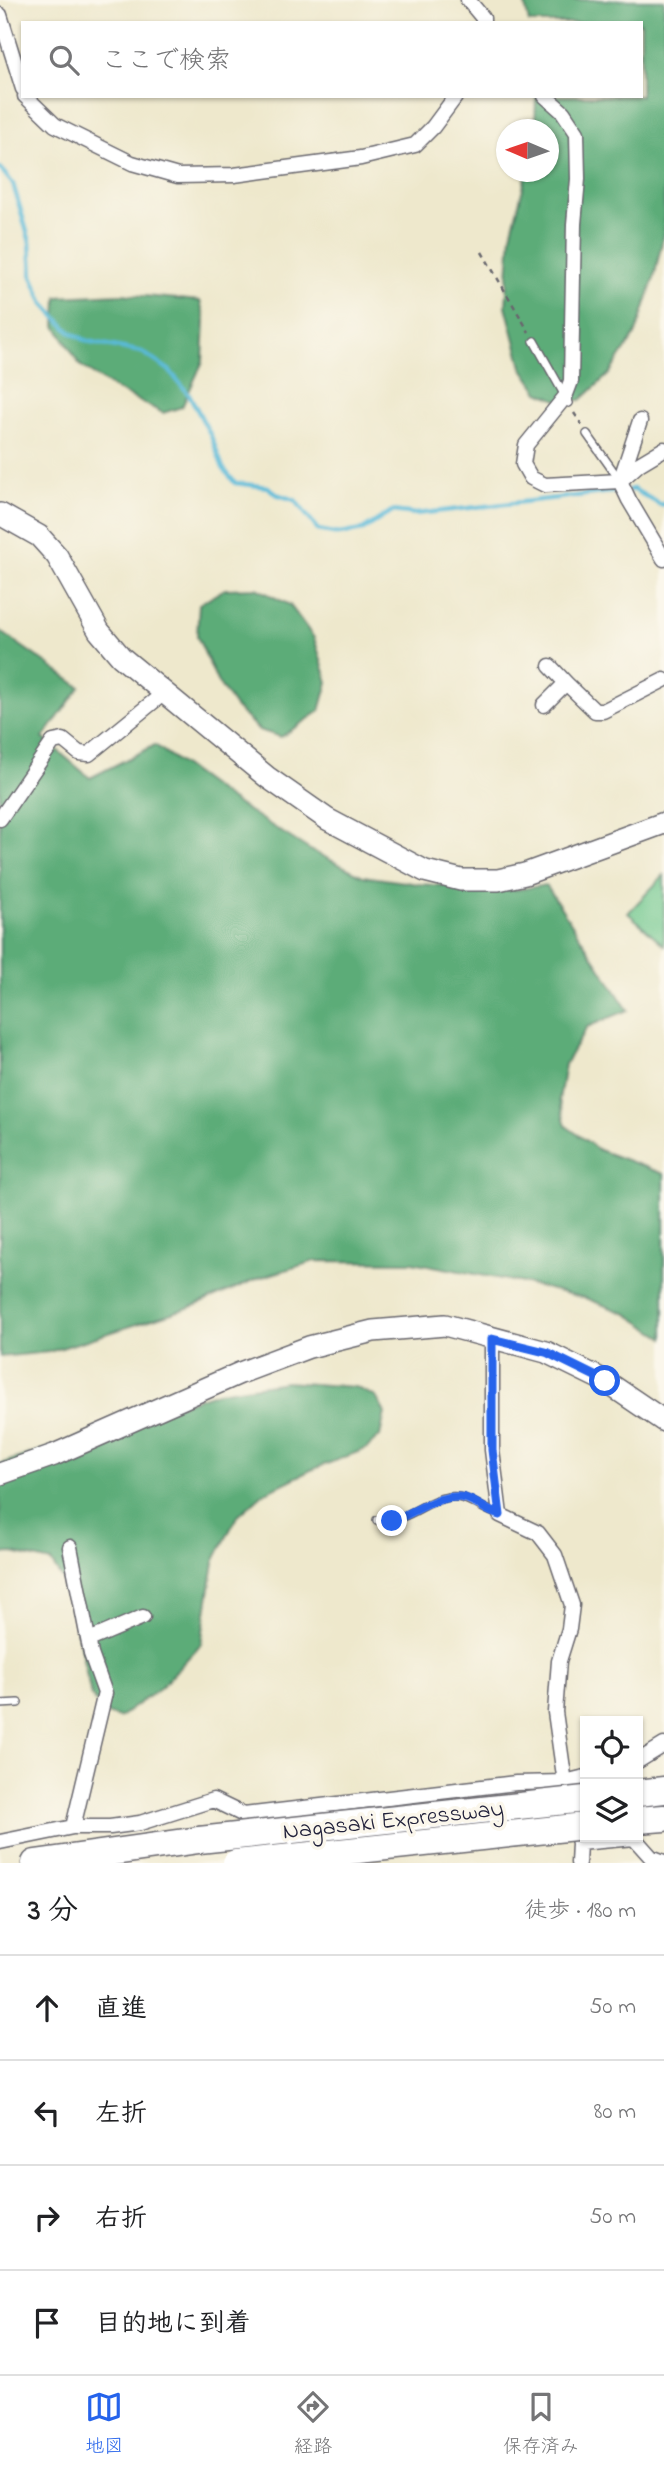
<!DOCTYPE html>
<html lang="ja">
<meta charset="utf-8">
<style>
:root{--surface:#fff;--page:#f2f2f2;--text:#202124;--muted:#757577;--line:#e0e0e0;--accent:#2563eb}
body{margin:0;font-family:"Indie Flower","Klee One",sans-serif;background:var(--page);color:var(--text)}
.controls{position:absolute;right:21px;bottom:21px;display:grid;overflow:hidden;border-radius:0px;box-shadow:0 2px 5px #0004}
.controls button{width:63px;height:63px;display:grid;place-items:center;padding:0;border:0;border-bottom:2px solid var(--line);background:var(--surface);color:var(--text);font:35px sans-serif}
.compass{position:absolute;left:496px;top:119px;width:63px;height:63px;border-radius:50%;background:var(--surface);box-shadow:0 2px 5px #0004;rotate:272deg}
.stop{position:absolute;width:21px;height:21px;margin:-16px;border:5px solid #2563eb;border-radius:50%;background:#fff}
.stop.end{background:#2563eb;border-color:#fff;box-shadow:0 2px 7px #0008}
.list{margin:0;padding:0;list-style:none}
h2{display:flex;justify-content:space-between;align-items:center;height:91px;margin:0;padding:0 28px;font-size:30px}
h2 small{font-size:23px;font-weight:400;color:var(--muted)}
.list li{display:grid;grid-template-columns:46px 1fr auto;gap:21px;align-items:center;box-sizing:border-box;height:105px;padding:0 28px;border-top:2px solid var(--line)}
.list b{display:block;font-size:26px;white-space:nowrap}
.list em{font-size:23px;font-style:normal;color:var(--muted)}
.icon{flex:none;width:38px;height:38px;fill:none;stroke:currentColor;stroke-width:2;stroke-linecap:round;stroke-linejoin:round}
.map{position:relative;flex:none;width:664px;height:1863px;overflow:hidden}
.search{position:absolute;background:var(--surface);box-shadow:0 2px 5px #0004;left:21px;right:21px;top:21px;height:77px;display:flex;align-items:center;gap:18px;box-sizing:border-box;padding:0 24px;border-radius:0px;color:var(--muted);font-size:26px}
.sheet{height:511px;background:var(--surface)}
nav{display:flex;justify-content:space-around;align-items:center;box-sizing:border-box;height:98px;border-top:2px solid var(--line);background:var(--surface);font-size:19px;color:var(--muted)}
nav a{display:grid;justify-items:center;gap:4px}
nav .on{color:var(--accent)}
.map>svg:first-child{display:block}
.green{fill:#6fc78d;stroke:#487464;stroke-width:2}
.forest{fill:#5bac78;stroke:#3e675a;stroke-width:2}
.lines{fill:none;stroke-linecap:round;stroke-linejoin:round}
.stream{stroke:#5abad8;stroke-width:4.5}
.lane-casing{stroke:#69676e;stroke-width:10}
.street-casing{stroke:#69676e;stroke-width:17}
.secondary-casing{stroke:#69676e;stroke-width:24}
.highway-casing{stroke:#69676e;stroke-width:29}
.path{stroke:#69676e;stroke-width:2.5;stroke-dasharray:5 5;stroke-linecap:butt}
.lane{stroke:#fff;stroke-width:7}
.street{stroke:#fff;stroke-width:14}
.secondary{stroke:#fff;stroke-width:21}
.highway{stroke:#fff;stroke-width:26}
.highway-bridge-casing{stroke:#69676e;stroke-width:29;stroke-linecap:butt}
.highway-bridge{stroke:#fff;stroke-width:26}
.route{stroke:#2563eb;stroke-width:9}
.labels{text-anchor:middle;stroke-width:7;stroke-linejoin:round;paint-order:stroke}
.street-label{font-size:24px;fill:#22223b;stroke:#fbf7ec}
</style>
<div class="map">
<svg width="664" height="1863" viewBox="0 0 664 1863">
<rect width="100%" height="100%" fill="#fbf7ec"/>
<filter id="ink" filterUnits="userSpaceOnUse"><feTurbulence type="fractalNoise" baseFrequency=".0143" numOctaves="2"/><feDisplacementMap in="SourceGraphic" scale="14" xChannelSelector="R" yChannelSelector="G"/><feConvolveMatrix kernelMatrix="1 2 1 2 8 2 1 2 1" color-interpolation-filters="sRGB"/></filter>
<filter id="wash" filterUnits="userSpaceOnUse"><feTurbulence type="fractalNoise" baseFrequency=".00686" numOctaves="4" result="noise"/><feDisplacementMap in="SourceGraphic" scale="28" xChannelSelector="R" yChannelSelector="G"/><feGaussianBlur stdDeviation="1.57" result="paint"/><feColorMatrix in="noise" values="0 0 0 0 0 0 0 0 0 0 0 0 0 0 0 0 0 1.4 0 .05"/><feComposite in="paint" operator="in"/></filter>
<g filter="url(#wash)">
<rect width="100%" height="100%" fill="#eee8cc"/>
<path class="green" d="M664,875V945L628,913Z"/>
<path class="forest" d="M524,0H664V233L654,278L636,333L609,374L581,400L559,401L539,392L522,367L506,306L511,235L527,172H548V130L535,129L536,96H641V23H529Z
M121,294L200,301L205,320L203,361L182,407L163,413L113,388L80,365L56,326L57,297Z
M256,588L290,605L314,638L328,682L320,711L281,737L259,730L235,707L217,681L197,636L199,604L225,589Z
M0,631L80,687L43,738L90,778L155,745L228,798L310,850L363,876L419,884L515,890L546,885L628,1010L587,1027L565,1064L559,1100L566,1126L599,1150L664,1174V1338L627,1314L585,1298L528,1284L412,1262L315,1261L259,1278L194,1306L49,1352L0,1357Z
M286,1382L355,1387L376,1397L385,1413L380,1436L366,1449L311,1470L264,1493L236,1518L214,1562L201,1644L161,1687L119,1718L104,1713L91,1695L67,1586L51,1562L13,1553L0,1554V1464L218,1392Z"/>
<g class="lines">
<path class="stream" d="M0,168L13,184L30,242L32,276L44,304L70,332L87,341L142,352L169,370L190,396L211,436L223,468L235,483L268,487L276,494L295,500L318,530L339,534L363,530L392,511L416,514L620,491
M629,490L633,489L661,505L664,504"/>
</g>
</g>
<g filter="url(#ink)">
<g class="lines">
<defs>
<path id="lane" d="M534,341L569,403
M587,434L619,479
M377,1520C411,1522 421,1501 449,1497C468,1494 482,1511 499,1514
M0,1704L18,1703"/>
<path id="street" d="M468,0L483,18V23
M0,15L23,89
M25,96L55,125L132,163L178,176L234,175L361,158L415,145L433,127L456,96
M545,96L563,112L577,133L578,179L574,224L571,381L565,397L526,445L523,464L531,478L545,485L620,481L639,464L664,449
M640,421L620,481L629,500L664,559
M550,666L566,683
M544,705L566,683L595,711H603L664,680
M0,819L53,742L63,740L79,753L89,754L164,693
M492,1339V1450L500,1515L538,1533L555,1555L572,1605L569,1629L559,1661L555,1712L566,1790
M70,1547L91,1654L105,1693L73,1827
M89,1640L143,1617
M638,1761L664,1745
M574,1823L579,1843L578,1863
M0,1842L73,1827H110L140,1823L213,1800L244,1815L516,1783L565,1782L585,1777
M579,1843L634,1838L651,1857L664,1862"/>
<path id="secondary" d="M0,514L39,536L57,556L99,631L121,657L267,777L327,819L425,871L461,880H498L525,874L664,823
M0,1474L54,1455L240,1373L309,1347L373,1331L445,1325L546,1352L605,1381L664,1421"/>
<path id="highway" d="M638,1793L664,1790
M638,1820L664,1818
M35,1863L199,1840"/>
</defs>
<use href="#lane" class="lane-casing"/>
<use href="#street" class="street-casing"/>
<use href="#secondary" class="secondary-casing"/>
<use href="#highway" class="highway-casing"/>
<path class="path" d="M482,252L529,332
M574,413L582,425"/>
<use href="#lane" class="lane"/>
<use href="#street" class="street"/>
<use href="#secondary" class="secondary"/>
<use href="#highway" class="highway"/>
<defs>
<path id="highway-bridge" d="M199,1840L585,1799
M236,1863L585,1826"/>
</defs>
<use href="#highway-bridge" class="highway-bridge-casing"/>
<use href="#highway-bridge" class="highway-bridge"/>
</g>
</g>
<g class="lines" filter="url(#ink)">
<path class="route" d="M392,1521C415,1513 440,1492 465,1498C478,1502 487,1512 500,1515L492,1450V1339L546,1352L605,1381"/>
</g>
<g class="labels">
<g class="street-label">
<text transform="translate(393 1819) rotate(-6)" y="8">Nagasaki Expressway</text>
</g>
</g>
</svg>
<div class="controls">
<button><svg class="icon" aria-label="locate" viewBox="0 0 24 24"><circle cx="12" cy="12" r="6"/><path d="M12 2v4M12 18v4M2 12h4M18 12h4"/></svg></button>
<button><svg class="icon" aria-label="layers" viewBox="0 0 24 24"><path d="M12 4l9 5-9 5-9-5zM3 14l9 5 9-5"/></svg></button>
</div>
<svg class="compass" viewBox="-18 -18 36 36"><path d="M0-13l5 13h-10z" fill="#e53935"/><path d="M0 13l5-13h-10z" fill="#757577"/></svg>
<div class="stop" style="left:605px;top:1381px"></div>
<div class="stop end" style="left:392px;top:1521px"></div>
<div class="search"><svg class="icon" aria-label="search" viewBox="0 0 24 24"><circle cx="10" cy="10" r="6"/><path d="M15 15l6 6"/></svg>ここで検索</div>
</div>
<section class="sheet">
<h2>3 分<small>徒歩 · 180 m</small></h2>
<ul class="list">
<li><svg class="icon" aria-label="ahead" viewBox="0 0 24 24"><path d="M12 20V5M6 11l6-6 6 6"/></svg><div><b>直進</b></div><em>50 m</em></li>
<li><svg class="icon" aria-label="left" viewBox="0 0 24 24"><path d="M17 20v-9H6M10 6l-5 5 5 5"/></svg><div><b>左折</b></div><em>80 m</em></li>
<li><svg class="icon" aria-label="right" viewBox="0 0 24 24"><path d="M7 20v-9h11M14 6l5 5-5 5"/></svg><div><b>右折</b></div><em>50 m</em></li>
<li><svg class="icon" aria-label="arrive" viewBox="0 0 24 24"><path d="M6 21V4h12l-3 4 3 4H6"/></svg><div><b>目的地に到着</b></div></li>
</ul>
</section>
<nav>
<a class="on"><svg class="icon" aria-label="map" viewBox="0 0 24 24"><path d="M3 6l6-2 6 2 6-2v14l-6 2-6-2-6 2zM9 4v14M15 6v14"/></svg>地図</a>
<a><svg class="icon" aria-label="directions" viewBox="0 0 24 24"><path d="M12 3l9 9-9 9-9-9zM9 14v-3h6M13 9l2 2-2 2"/></svg>経路</a>
<a><svg class="icon" aria-label="saved" viewBox="0 0 24 24"><path d="M7 4h10v16l-5-4-5 4z"/></svg>保存済み</a>
</nav>
